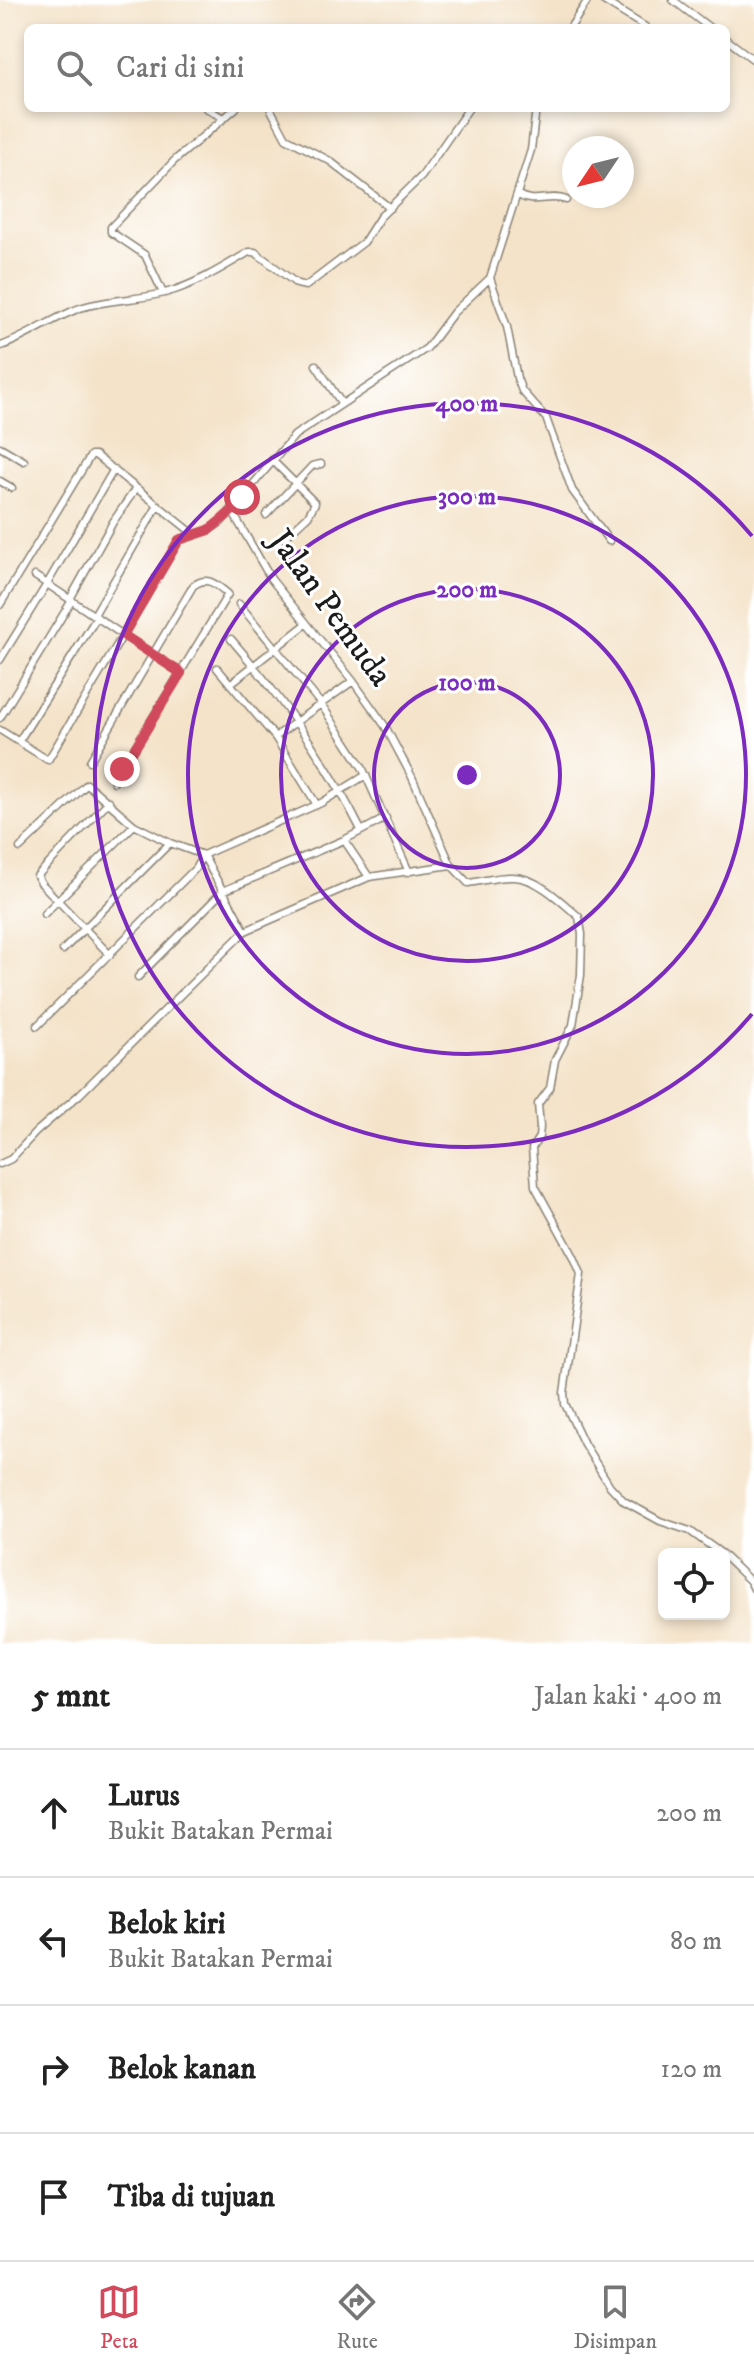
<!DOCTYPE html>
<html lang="id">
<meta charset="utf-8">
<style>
:root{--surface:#fff;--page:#f6f6f6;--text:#222;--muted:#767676;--line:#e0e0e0;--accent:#d1495b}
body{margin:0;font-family:"IM FELL DW Pica",serif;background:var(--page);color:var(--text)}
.controls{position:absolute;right:24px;bottom:24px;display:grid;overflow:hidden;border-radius:12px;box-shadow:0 4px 12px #0003}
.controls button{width:72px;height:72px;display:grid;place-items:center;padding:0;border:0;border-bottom:2px solid var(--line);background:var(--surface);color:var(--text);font:40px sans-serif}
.compass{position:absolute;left:562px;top:136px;width:72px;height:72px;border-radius:50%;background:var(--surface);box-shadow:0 4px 12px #0003;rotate:235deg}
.stop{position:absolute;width:24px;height:24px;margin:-18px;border:6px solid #d1495b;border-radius:50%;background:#fff}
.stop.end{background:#d1495b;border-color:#fff;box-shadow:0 2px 8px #0008}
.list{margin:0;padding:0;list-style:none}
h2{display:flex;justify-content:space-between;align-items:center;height:104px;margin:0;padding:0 32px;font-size:34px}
h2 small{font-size:26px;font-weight:400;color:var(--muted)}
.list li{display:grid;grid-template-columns:52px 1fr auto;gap:24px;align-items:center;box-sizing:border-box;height:128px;padding:0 32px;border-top:2px solid var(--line)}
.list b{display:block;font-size:30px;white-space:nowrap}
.list p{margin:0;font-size:26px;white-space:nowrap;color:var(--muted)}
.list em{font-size:26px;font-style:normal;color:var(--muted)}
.icon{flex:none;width:44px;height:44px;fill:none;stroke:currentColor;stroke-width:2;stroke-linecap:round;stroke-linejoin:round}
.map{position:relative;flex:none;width:754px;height:1644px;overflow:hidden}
.search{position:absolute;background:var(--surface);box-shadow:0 4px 12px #0003;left:24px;right:24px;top:24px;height:88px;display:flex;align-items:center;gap:20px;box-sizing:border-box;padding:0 28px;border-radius:12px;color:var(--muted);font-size:30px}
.sheet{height:616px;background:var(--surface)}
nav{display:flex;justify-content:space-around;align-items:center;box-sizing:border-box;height:112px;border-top:2px solid var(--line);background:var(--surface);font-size:22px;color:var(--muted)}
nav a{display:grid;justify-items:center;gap:4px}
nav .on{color:var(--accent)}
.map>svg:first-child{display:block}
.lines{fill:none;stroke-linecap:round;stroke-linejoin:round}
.street-casing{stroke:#888072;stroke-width:9}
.street{stroke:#fff;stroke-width:6}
.route{stroke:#d1495b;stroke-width:10}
.ring{fill:none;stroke:#7b2cbf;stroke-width:4}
.labels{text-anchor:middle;stroke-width:6;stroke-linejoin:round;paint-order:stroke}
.street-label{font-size:34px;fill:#1c1c1c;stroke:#fff}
.centre{fill:#7b2cbf;stroke:#fff;stroke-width:4}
.ring-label{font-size:24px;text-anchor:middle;font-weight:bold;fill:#7b2cbf;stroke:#fff;stroke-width:6;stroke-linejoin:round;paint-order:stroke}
</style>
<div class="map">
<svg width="754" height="1644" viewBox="0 0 754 1644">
<rect width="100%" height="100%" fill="#fff"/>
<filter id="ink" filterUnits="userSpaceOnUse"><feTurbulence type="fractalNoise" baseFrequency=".0125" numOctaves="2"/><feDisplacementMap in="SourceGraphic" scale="16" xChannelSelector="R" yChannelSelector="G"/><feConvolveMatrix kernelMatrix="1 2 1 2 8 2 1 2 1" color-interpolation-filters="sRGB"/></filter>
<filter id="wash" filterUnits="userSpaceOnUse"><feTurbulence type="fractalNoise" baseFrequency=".006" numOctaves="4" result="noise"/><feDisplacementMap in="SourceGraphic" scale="32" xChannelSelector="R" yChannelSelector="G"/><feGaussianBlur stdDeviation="1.8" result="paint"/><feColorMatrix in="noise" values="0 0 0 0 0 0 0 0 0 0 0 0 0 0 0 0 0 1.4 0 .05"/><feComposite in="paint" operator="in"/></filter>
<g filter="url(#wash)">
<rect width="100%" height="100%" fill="#f4e3c9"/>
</g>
<g filter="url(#ink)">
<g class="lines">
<defs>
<path id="street" d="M602,0L647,28
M673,0L710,28
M570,28L588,0
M726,39L754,60
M206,108L223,118
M270,108L286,138L330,161L390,208
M517,194C534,206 549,193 566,200
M490,278L507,327L517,378L522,391L546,418L572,490L609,541
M163,293L145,255L111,232V227L175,160L236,108
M1,346C29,336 53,318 80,308C107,299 137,300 165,293C195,285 222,268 249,252H255L297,284L306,286L364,242L380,217L422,176L469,108
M316,365L342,404
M0,447L24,461
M272,460L315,503L308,516L284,538
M0,481L12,488
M232,511L271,579L353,681L385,726L412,777L451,865L468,883C483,881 499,876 513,877C537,877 562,902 579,917L582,934L581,975L573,1025L555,1060L550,1088L538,1104L540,1127L539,1137L532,1148L535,1186L574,1257L581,1274L564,1393L565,1404L584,1444L610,1486L624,1501L660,1521L690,1531L722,1554
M266,515L312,466L321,464
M35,576L47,584L114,469
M70,599L113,522L136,488
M239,604L321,704L362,767L409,872
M0,605L91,455H95L195,535
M94,615L158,505
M231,639C282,698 326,760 361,830
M0,660L47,584L123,635L179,540L209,530L221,522L295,435L427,348L454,312L490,278L531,150L536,108
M217,668L275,737L317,805
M230,684L305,625
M0,718L72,600
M0,730L48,760L123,635L181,673
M275,737L353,681
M19,741L97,617
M90,761L193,586C207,575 216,584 228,594L114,782
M109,801L37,876L42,884L110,955
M344,840L369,877
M20,848L87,784L134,825L170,843
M203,855L245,931
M44,914L134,825
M63,950L170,843L203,855L321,803L366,775
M138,977L223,891L344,840L386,818
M37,1026L195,869L203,855
M0,1164L11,1159L36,1132L79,1095L245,931L369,877L451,865
M724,1556L750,1581L754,1589"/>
</defs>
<use href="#street" class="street-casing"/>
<use href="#street" class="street"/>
</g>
</g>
<g class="lines" filter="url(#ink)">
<path class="route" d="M122,769L181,673L123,635L179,540L209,530L232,511L242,497"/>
</g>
<g class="ring">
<circle cx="467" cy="775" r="93"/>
<circle cx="467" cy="775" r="186"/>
<circle cx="467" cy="775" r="279"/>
<path d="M752 1014A372 372 0 1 1 752 536"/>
</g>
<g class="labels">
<g class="street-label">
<text transform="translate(332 607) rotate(54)" y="12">Jalan Pemuda</text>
</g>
</g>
<circle cx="467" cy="775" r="12" class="centre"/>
<g class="ring-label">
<text x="467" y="411">400 m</text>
<text x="467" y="504">300 m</text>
<text x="467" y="597">200 m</text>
<text x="467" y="690">100 m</text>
</g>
</svg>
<div class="controls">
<button><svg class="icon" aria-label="locate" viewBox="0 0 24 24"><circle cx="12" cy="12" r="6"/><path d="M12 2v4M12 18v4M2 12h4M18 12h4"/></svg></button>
</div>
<svg class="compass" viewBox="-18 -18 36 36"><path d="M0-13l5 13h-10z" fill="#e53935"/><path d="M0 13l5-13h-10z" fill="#767676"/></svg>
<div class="stop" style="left:242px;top:497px"></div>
<div class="stop end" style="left:122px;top:769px"></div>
<div class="search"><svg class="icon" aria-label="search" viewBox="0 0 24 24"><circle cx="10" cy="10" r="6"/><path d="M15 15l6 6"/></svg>Cari di sini</div>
</div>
<section class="sheet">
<h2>5 mnt<small>Jalan kaki · 400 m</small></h2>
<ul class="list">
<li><svg class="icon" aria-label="ahead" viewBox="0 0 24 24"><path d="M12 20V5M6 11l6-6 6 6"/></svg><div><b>Lurus</b><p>Bukit Batakan Permai</p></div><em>200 m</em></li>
<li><svg class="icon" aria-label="left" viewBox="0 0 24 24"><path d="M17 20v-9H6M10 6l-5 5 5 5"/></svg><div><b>Belok kiri</b><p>Bukit Batakan Permai</p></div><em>80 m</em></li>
<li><svg class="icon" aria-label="right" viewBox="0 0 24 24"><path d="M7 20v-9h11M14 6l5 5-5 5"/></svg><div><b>Belok kanan</b></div><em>120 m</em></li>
<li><svg class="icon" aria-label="arrive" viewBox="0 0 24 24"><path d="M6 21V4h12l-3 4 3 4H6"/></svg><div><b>Tiba di tujuan</b></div></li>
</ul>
</section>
<nav>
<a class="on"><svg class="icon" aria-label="map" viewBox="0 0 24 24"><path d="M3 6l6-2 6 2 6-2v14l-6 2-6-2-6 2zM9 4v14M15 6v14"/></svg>Peta</a>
<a><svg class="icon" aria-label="directions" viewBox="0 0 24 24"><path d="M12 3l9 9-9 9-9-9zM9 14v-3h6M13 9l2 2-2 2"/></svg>Rute</a>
<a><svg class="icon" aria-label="saved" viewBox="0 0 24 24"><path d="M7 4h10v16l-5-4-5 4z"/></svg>Disimpan</a>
</nav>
